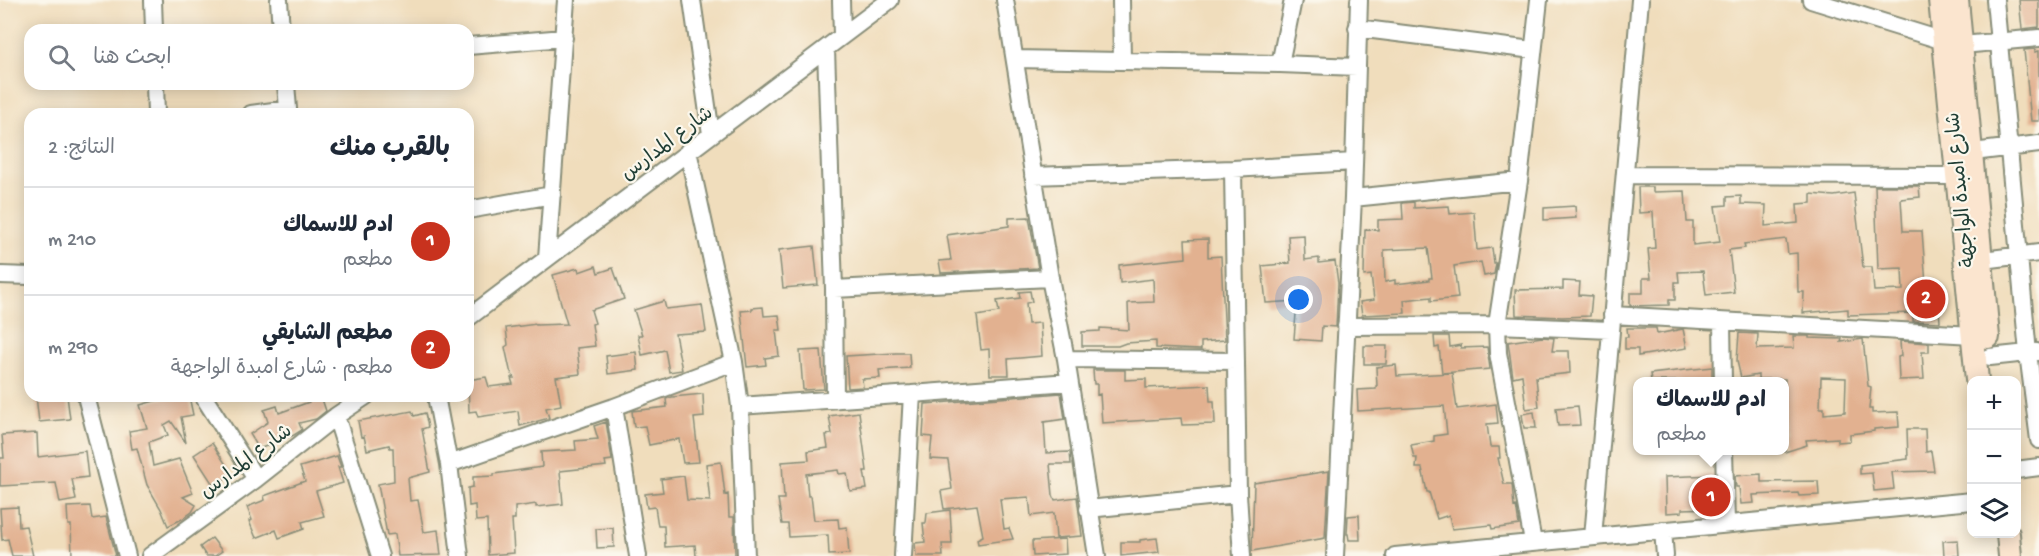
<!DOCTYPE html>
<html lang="ar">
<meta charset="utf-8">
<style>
:root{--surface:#fff;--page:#f6f6f7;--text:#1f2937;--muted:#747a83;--line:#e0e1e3;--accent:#c8321e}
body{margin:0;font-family:"Gochi Hand","Playpen Sans Arabic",sans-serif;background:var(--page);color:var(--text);direction:rtl}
.controls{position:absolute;right:18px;bottom:18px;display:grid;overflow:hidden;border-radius:12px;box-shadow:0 3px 15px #0003}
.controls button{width:54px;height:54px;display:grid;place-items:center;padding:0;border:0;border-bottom:2px solid var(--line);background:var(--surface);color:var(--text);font:30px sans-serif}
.you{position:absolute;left:1299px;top:300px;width:21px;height:21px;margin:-15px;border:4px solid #fff;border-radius:50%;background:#1a73e8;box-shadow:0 0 0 9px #1a73e833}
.badge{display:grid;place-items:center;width:39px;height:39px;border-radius:50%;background:var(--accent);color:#fff;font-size:20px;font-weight:700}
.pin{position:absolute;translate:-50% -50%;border:3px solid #fff;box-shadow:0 2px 6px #0006}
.popup{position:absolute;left:1633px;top:377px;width:156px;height:78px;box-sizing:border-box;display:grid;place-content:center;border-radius:12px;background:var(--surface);filter:drop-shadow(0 2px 4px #0005);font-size:20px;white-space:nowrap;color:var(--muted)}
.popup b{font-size:22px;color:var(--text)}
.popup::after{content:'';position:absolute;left:50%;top:100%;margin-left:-12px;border:12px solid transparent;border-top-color:var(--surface)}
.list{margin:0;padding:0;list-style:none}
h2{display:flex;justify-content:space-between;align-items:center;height:78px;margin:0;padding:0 24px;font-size:26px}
h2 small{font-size:20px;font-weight:400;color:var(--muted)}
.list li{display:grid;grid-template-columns:39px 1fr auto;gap:18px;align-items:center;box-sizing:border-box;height:108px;padding:0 24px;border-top:2px solid var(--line)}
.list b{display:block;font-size:22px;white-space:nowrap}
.list p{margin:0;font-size:20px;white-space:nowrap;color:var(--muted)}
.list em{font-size:20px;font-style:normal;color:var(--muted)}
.icon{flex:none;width:33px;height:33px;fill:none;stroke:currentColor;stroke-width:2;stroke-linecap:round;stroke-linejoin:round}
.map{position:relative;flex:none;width:2039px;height:556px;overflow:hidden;direction:ltr}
.search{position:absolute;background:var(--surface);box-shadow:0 3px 15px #0003;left:24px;top:24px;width:450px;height:66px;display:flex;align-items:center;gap:15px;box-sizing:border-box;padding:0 21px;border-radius:18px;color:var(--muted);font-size:22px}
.panel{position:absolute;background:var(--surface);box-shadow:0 3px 15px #0003;left:24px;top:108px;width:450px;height:294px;border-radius:18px;direction:rtl}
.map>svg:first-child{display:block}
.building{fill:#e2b190;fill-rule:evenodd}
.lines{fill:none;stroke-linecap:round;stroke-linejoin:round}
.street-casing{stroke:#888d78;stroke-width:20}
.secondary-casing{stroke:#888d78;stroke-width:26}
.street{stroke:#fff;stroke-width:16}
.secondary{stroke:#fbe5cf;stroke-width:22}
.labels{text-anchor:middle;stroke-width:4.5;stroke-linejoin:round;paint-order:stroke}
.street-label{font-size:20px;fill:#1f3d34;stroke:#fbf7ec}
</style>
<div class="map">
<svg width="2039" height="556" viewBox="0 0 2039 556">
<rect width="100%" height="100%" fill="#fbf7ec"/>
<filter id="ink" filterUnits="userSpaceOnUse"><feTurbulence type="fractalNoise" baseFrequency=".0167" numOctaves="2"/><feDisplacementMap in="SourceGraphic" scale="12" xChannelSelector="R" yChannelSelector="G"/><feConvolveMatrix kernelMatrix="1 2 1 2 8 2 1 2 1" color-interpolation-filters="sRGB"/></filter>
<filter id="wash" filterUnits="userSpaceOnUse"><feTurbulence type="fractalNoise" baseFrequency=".008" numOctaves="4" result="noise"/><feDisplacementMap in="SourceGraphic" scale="24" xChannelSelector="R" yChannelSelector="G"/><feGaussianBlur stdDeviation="1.35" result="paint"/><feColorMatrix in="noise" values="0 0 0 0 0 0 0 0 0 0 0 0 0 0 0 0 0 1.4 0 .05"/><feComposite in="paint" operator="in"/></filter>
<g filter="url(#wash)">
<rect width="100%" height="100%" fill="#f0ddbc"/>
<g id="blocks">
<path class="building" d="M2019,0H2039V27L2022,29Z
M2035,49V52L2039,51V121H2031L2024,50Z
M1875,186H1919L1920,197L1901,199L1903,231H1922L1926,285L1937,284L1940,322L1913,321V313L1848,315V309L1803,313L1804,292H1798L1797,253L1788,254L1786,239L1744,244L1745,248L1729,250L1734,292L1706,295L1703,271L1678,272L1679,282H1675V300H1669V305L1630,306V293H1643V278H1651L1648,249L1655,248L1653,212L1639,213L1638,187H1653V192L1685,191L1687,222H1693V245L1720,242L1715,206L1727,205V197L1741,196V204L1766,205L1765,226L1798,223L1797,204L1811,203V194L1834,196L1854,193L1863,267H1872L1874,291L1903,290L1902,268L1878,269Z
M1414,202V208L1449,206L1450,214L1474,212L1477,250L1492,248L1494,263H1496L1494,274L1484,276L1481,262L1454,266L1458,298L1431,301V297L1404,300L1405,313L1362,315L1360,302L1374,300L1371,275L1364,276L1365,229L1378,230V220L1403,219L1402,203ZM1428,248L1432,278H1429V280L1395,284V280L1385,282L1384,250Z
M1575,206L1576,218L1544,220V208Z
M1029,217L1038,268L941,273L939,261L951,260L947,235L1009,226V218Z
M1304,235L1305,260L1319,258V263L1335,261L1338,283L1336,327L1322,326L1321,341L1294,339L1297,301L1266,303L1262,266L1290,263L1288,236Z
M1208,239V257L1221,256L1225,340L1201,342V350L1156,348V341L1126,343L1118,346H1082V332L1100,331V328L1129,330L1128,303L1154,302L1153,279L1120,283L1119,265L1186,258L1185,240Z
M814,246L818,285L783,288L779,250Z
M596,266L598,273L613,268L624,299L591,310L595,323L592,324L595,346L577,348L580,374L556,377L561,405L546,408L549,418L520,426L518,411L478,417L476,411L469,412L468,380L486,377L489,387L513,384L511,378H514L510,370L505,347L508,345L506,328L536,324V325L567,324L553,275L578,268L579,272Z
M1563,281L1580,282L1579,295L1592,296L1590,316L1562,317L1516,315L1515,290L1563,289Z
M1030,291L1032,302L1026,303L1028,324L1040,323L1042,356L1008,359L1009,375H990L989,349L981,350L977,316L999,312L997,301L1020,298L1019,292Z
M664,301L666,309L702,305L706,332L675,334L682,370L669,372L665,350L642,355L638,335H642L634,310Z
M763,307L764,316L779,315L781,330H776L779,356L765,358L766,365L747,367L741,311L752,310V308Z
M1627,328H1656L1657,334L1683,329L1687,348L1638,356V349H1625V337H1628Z
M1739,333L1758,334L1757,349L1794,348L1793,336H1809V338L1842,339L1841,342L1863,339L1868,386L1871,387L1869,409H1872V413L1898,412L1899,427L1874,429V431L1850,434V441L1838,442V438L1806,440L1807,445L1785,452V379H1758V375L1741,378L1737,361ZM1821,377L1846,378L1845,412L1824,414V408H1820Z
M1434,336H1449L1450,347L1461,345V348L1487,347L1490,369L1442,373L1439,347L1435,348Z
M1542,337L1554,338L1552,351H1569L1570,373L1536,377L1539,407L1526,409L1522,375L1513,377L1508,342Z
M1900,341L1929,343V352H1922L1924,379L1899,380L1898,357L1901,356Z
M1364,346H1387L1386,364H1364Z
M821,350L824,389L803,390L800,351Z
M636,352L638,370L608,374L606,356Z
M896,353H909L910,368L879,370L880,378L862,379L863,387L848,388L846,356Z
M1396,365L1397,376L1452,373L1457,409L1496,404L1498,423L1487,424L1490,447H1499L1500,458H1498L1504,484H1512L1514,507L1516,506L1519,525L1492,529L1491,525L1452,529L1449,515L1437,519L1429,492H1427L1422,468H1416L1417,458H1414L1411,445L1434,441V436L1447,434L1444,406L1358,411L1357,390L1376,389V386H1377L1376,367Z
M1712,367V381H1651L1650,374Z
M1093,370H1125V380L1146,379V388L1209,385L1210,401H1214L1215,424L1182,425L1181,418L1102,423L1100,394L1097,395V384H1094Z
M1061,393L1065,419L1044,422L1046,453L1070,452L1071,464H1050L1053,495L1055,500L1077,497L1082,536L1056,538L1054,513L1031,516L1029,497L1000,499L1004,529L1009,528L1013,539L978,544L977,539L983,536L977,505L944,509L941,491L952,489L948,460L930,459L932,437L923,436L925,404Z
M703,394L704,417L694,418L699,462L683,463L679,439L649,445L645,426L634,427L632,411L667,407L666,399L672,397Z
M36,396H67L70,419L39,422Z
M172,396H189L193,415L181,417L186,443L171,421L164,425L168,435L149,442L153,466L179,459L193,493L183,497L196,505L192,512L182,519L168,526L161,509L147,485L137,448L132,449L129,431L147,428L140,405Z
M307,396H321L326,411L316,419L299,423L302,430L294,435L259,449L250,434L268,422L264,410L277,406L279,413L309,402Z
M1578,406L1580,425L1558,426L1556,408Z
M412,411L414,416L425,413L428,427L422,429L430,472L408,478L410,501L418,500L424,532L438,530L441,555L398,556L395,534L387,535L378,484L394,481L393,448H390L389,445L367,450L364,436L361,437L358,421Z
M859,412L867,471H864L867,489L850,491L847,473L839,474L838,470L806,474L808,496H811L814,520L838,519L839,528L847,527L849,554L829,555L828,535L789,537L788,524H782L778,499H784L782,462L809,460L808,451L828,448L826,435L832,434L829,416Z
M1534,412L1536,428H1524L1522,414Z
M606,422L612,460L605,461L606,466L560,471L563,504L536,507V504L515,507V519H512L514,553L488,555L487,520L476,521L475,505L469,506L468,488L473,487V477L494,476V474L542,467L541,452L576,450L575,441L598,439L594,426Z
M1907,429H1925L1926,452L1931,451L1934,471L1892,472L1894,489L1874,491L1872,473L1860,474V465L1908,459Z
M37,433L38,457L85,451L88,477L72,479L76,500L60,503L56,483L0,486V458H4L2,435Z
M212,443L232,474L214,486L194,455Z
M337,456L341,467H338L343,483L316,491L324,516L302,522L304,529L279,538L276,530L256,538L249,521L252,520L247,507L265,500L264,496L305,481L300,467Z
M721,462L725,495L728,494L729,517H734L735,555L696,556L695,545L665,547L664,526H658L655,507L647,508L645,494L663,492L661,479L684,476L687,500L710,501L706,464Z
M1329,471L1325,538L1252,551L1254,483Z
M1761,474V482L1818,481L1819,495L1799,496L1798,493L1753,495L1754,503L1741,504L1739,487H1736L1735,476Z
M1714,475V508L1682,509V512L1666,513L1665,477Z
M90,506L92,519L106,517L116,556H72L71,525H68L67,507Z
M18,507L19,527L26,526L33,556H12L8,539L2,540L0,508Z
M950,510L952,544H942L943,556H916L915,543L925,542L923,523H926L927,513Z
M1359,515L1360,540H1349L1348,534H1347L1348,516Z
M613,528L614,547L597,548L596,529Z
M212,538L222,551L215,556H206L200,547Z
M1157,538L1159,552L1121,556V542H1140V540Z
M1065,539L1066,554L1033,556L1032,541Z
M1958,540L1959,556H1944L1943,541Z"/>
</g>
</g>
<g filter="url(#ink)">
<use href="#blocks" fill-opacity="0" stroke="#888d78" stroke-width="1.5"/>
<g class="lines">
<defs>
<path id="street" d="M153,0L154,30
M279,0L281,30
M692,0L711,134
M841,0L842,36
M1005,0L1050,278L1066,359L1097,556
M1121,0L1122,61
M1811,0L1944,41
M1995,0L2028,353L2039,440
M1357,28L1533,50
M1962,45L2039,38
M468,46L564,38
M826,49L834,289L835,400
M1015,59L1280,64L1357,67
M1280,64L1293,0
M155,84L156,114
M251,114L288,109L286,84
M688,151L734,362L740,406L746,556
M1973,152L2039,144
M1233,169L1238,494L1242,556
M1626,175L1957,176
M1033,176L1233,169L1354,162
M1353,198L1519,181
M468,210L552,195
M547,258L566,0
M1983,260L2039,253
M0,275L30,276
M834,289L1050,278
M1612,315L1973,335
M468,318L890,0
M1722,322L1723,382
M1346,326L1497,325L1610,330
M1990,357L2037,352
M1066,359L1236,361
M912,394L1069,382
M86,396L127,556
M203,396L256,479
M436,396L449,464L460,556
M740,406L912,394L903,556
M614,407L638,556
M336,416L380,556
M1724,450L1726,523
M449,464L614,407L734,362
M2016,470L2039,467
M1088,509L1238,494
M1663,530L1665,556
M1593,537L1640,0
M1533,542L1498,353L1497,325L1519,181L1539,0
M150,556L256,479L336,416L366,396
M1335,556L1353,198L1359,0
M1395,556L1972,501"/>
<path id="secondary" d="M1940,0L1977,380
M1957,0L1988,337
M2008,534L2010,556"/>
</defs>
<use href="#street" class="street-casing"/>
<use href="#secondary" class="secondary-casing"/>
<use href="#street" class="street"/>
<use href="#secondary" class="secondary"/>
</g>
</g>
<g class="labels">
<g class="street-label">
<text transform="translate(666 142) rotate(-37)" y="7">شارع المدارس</text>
<text transform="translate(1959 190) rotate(-96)" y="7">شارع امبدة الواجهة</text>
<text transform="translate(245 460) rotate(-37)" y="7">شارع المدارس</text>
</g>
</g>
</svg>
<div class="controls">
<button>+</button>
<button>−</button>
<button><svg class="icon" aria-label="layers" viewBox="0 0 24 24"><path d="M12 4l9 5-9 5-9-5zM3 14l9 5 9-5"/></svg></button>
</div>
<div class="you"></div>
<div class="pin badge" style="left:1711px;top:497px">1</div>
<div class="popup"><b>ادم للاسماك</b>مطعم</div>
<div class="pin badge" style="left:1926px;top:299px">2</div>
<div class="search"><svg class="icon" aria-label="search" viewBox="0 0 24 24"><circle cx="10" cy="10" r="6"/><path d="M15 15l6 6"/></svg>ابحث هنا</div>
<section class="panel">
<h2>بالقرب منك<small>النتائج: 2</small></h2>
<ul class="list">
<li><span class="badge">1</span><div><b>ادم للاسماك</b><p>مطعم</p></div><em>210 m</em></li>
<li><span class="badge">2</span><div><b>مطعم الشايقي</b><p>مطعم · شارع امبدة الواجهة</p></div><em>290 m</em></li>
</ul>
</section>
</div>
